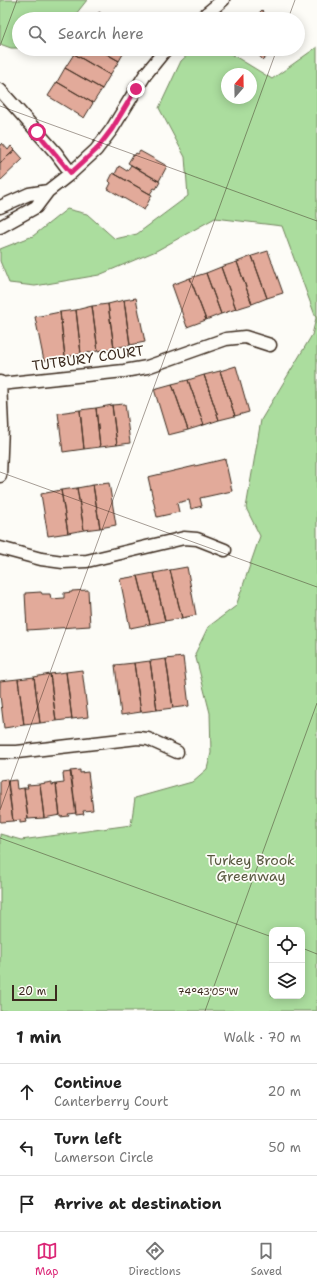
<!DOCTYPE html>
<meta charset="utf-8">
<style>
:root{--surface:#fff;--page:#f6f6f6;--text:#222;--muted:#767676;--line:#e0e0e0;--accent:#db2777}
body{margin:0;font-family:"Shantell Sans",sans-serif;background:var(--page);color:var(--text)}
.controls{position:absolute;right:12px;bottom:12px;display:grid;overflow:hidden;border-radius:8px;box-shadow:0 2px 10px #0003}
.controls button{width:36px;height:36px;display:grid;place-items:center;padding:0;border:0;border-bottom:1px solid var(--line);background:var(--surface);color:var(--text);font:20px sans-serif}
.compass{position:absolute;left:221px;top:68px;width:36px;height:36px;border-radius:50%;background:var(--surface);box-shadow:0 2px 10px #0003;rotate:20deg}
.scale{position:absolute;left:12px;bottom:10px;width:45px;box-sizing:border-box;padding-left:4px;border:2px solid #3b2a1e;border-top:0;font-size:11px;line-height:14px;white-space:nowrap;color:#3b2a1e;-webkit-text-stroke:3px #fdfcf7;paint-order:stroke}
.stop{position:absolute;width:12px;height:12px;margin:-9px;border:3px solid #db2777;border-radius:50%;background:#fff}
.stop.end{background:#db2777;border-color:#fff;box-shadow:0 1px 4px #0008}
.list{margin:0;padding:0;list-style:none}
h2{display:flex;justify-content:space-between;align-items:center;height:52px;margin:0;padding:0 16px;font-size:17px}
h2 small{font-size:13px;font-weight:400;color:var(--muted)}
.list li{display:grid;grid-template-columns:26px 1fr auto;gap:12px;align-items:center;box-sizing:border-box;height:56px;padding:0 16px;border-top:1px solid var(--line)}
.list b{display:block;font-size:15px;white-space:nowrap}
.list p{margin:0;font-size:13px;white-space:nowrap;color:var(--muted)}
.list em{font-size:13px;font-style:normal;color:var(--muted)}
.icon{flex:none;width:22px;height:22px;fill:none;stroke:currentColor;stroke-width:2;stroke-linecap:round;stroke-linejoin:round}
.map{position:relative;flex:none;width:317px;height:1011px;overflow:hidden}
.search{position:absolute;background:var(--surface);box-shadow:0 2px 10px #0003;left:12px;right:12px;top:12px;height:44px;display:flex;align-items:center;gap:10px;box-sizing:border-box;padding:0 14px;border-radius:22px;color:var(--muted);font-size:15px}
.sheet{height:220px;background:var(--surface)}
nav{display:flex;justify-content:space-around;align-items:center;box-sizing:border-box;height:56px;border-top:1px solid var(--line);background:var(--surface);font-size:11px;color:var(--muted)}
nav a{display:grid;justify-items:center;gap:2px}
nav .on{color:var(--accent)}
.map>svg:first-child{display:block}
.green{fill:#abdd9e;stroke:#73845e;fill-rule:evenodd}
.building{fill:#e2aa9a;stroke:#3b2a1e}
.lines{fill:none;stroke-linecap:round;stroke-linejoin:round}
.street-casing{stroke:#3b2a1e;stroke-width:15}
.street{stroke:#fdfcf7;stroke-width:12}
.route{stroke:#db2777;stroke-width:5}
.ticks{fill:none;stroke:#3b2a1e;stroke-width:1;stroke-opacity:0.45}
.labels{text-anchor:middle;stroke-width:3.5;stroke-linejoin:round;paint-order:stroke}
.street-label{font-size:14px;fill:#3b2a1e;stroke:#fdfcf7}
.park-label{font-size:14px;fill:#57573e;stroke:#fdfcf7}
.ticks-label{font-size:10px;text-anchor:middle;fill:#3b2a1e;stroke:#fdfcf7;stroke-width:3.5;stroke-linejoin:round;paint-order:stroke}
</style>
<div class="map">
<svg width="317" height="1011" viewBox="0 0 317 1011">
<rect width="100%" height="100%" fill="#fdfcf7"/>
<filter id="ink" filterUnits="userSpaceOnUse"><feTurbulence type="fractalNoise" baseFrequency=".025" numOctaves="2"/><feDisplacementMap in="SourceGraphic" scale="8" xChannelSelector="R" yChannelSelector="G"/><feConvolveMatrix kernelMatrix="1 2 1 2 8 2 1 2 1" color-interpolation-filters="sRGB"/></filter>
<g filter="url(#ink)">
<path class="green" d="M0,0H87L72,19H19V48H11L0,44Z
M317,47V1011H0V834L21,840L131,825L135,798L192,782L207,769L211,753L210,713L195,654L208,627L236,606L260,536L246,508L261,420L312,335L316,318L282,226L215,218L156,251L99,275L35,286L9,283L0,261V249L33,236L67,209L87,214L115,239L137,234L188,196L185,157L159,108L181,61L194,49H223L272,79ZM227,74H251V98H227ZM272,930H302V996H272Z"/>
<path class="building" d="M262,10L270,19H253Z
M99,12L110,19H95Z
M76,49H98L119,61L110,75L74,54Z
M98,49H126L119,61Z
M253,49H272L273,51L263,60Z
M74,54L110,75L102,89L65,68Z
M65,68L102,89L93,103L57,82Z
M57,82L93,103L84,118L48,96Z
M2,143L8,150L11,146L15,150L0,163V145Z
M15,150L23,159L0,181V163Z
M140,151L167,166L159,181L128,163L133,155L134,156L136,153L138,154Z
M131,165L160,182L156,189L154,188L150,194L115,174L119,166L127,171Z
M113,173L152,195L144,210L108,189L111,183L109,181Z
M268,251L283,293L267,298L252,256Z
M252,256L267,298L252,304L237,262Z
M237,262L252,304L236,309L221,267Z
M221,267L236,309L221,314L206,273Z
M206,273L221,314L206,320L190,278Z
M190,278L206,320L187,327L172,285Z
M136,298L145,342L130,345L124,300Z
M124,300L130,345L114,348L108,304Z
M108,304L114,348L98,351L92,306Z
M92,306L98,351L81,354L76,310Z
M76,310L81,354L65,357L60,312Z
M60,312L65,357L44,361L35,317Z
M236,366L249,412L235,416L220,371Z
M220,371L235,416L219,420L204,375Z
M204,375L219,420L204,425L188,380Z
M188,380L204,425L188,430L172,384Z
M172,384L188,430L168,435L154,389Z
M125,404L130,443L117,445L112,405Z
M112,405L117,445L100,447L96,408Z
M96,408L100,447L84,449L80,410Z
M80,410L84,449L63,452L58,413Z
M225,459L232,491L200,498L202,506L191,509L189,500L177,503L179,512L157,517L148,477Z
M109,483L116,525L100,528L93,485Z
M93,485L100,528L84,530L77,488Z
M77,488L84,530L68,533L61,490Z
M61,490L68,533L48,536L41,494Z
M187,567L196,615L182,618L170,570Z
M170,570L182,618L165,621L154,573Z
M154,573L165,621L150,624L138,576Z
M138,576L150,624L130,628L120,579Z
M88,590L90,626L27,630L25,593L41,592L42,594H50L51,599L64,598V593L72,592V591Z
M183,657L189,706L173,708L166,659Z
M166,659L173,708L157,710L150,661Z
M150,661L157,710L141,712L134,663Z
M134,663L141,712L121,715L115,665Z
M82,670L88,717L72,719L66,672Z
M66,672L72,719L56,721L50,674Z
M50,674L56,721L40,723L34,677Z
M34,677L40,723L24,725L18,679Z
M18,679L24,725L4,728L0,695V681Z
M80,770V773L88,772L93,810L83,811L84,814L76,815L70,771Z
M71,772L76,813L68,814L69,816L60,817L56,784L64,783L63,773Z
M7,779L13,821L0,822V780Z
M16,780L17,789L24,788L28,819H26L27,822L20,823V820L13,821L8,781Z
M52,782V785L56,784L60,815L44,818L40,784Z
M40,784L44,818L28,819L24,788H28L27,785Z"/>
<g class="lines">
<defs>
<path id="street" d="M200,19L223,0
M0,90L56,153L71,173
M0,207L29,194L48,191
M0,227L36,207L48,191L71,173L96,150L112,129L145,75L166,49
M0,382L2,427L0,476
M0,384L124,371L147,367L226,339L245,337L270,345
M0,548L41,559L63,562L87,561L184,538L197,539L225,550
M0,752H17L138,738L148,739L177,752"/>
</defs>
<use href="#street" class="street-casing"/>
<use href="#street" class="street"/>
</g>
</g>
<g class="lines" filter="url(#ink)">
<path class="route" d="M37,132L71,173L96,150L112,129L136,89"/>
</g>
<path class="ticks" d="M288,19L295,0M0,46L17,0M0,106L317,221M0,472L317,587M0,810L277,49M0,838L272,937M302,948L317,954M205,1011L317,703"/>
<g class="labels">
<g class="street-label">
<text transform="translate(88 358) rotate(-8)" y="5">TUTBURY COURT</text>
</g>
<g class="park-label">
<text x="251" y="865">Turkey Brook<tspan x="251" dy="16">Greenway</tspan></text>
</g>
</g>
<g class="ticks-label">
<text x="208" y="995">74°43'05"W</text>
</g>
</svg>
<div class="controls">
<button><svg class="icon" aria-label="locate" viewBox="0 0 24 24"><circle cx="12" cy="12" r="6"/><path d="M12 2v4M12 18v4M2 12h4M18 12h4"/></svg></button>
<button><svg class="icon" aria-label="layers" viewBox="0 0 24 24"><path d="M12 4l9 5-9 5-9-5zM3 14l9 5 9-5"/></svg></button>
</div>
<svg class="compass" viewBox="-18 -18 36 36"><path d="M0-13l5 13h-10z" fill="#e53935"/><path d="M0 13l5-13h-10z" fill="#767676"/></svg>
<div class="scale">20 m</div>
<div class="stop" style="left:37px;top:132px"></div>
<div class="stop end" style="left:136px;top:89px"></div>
<div class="search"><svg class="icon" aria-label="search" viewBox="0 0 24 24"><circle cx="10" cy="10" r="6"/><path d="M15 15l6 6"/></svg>Search here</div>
</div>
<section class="sheet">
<h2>1 min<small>Walk · 70 m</small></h2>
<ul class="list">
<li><svg class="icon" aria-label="ahead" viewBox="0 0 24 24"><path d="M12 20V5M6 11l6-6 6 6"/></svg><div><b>Continue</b><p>Canterberry Court</p></div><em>20 m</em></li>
<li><svg class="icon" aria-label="left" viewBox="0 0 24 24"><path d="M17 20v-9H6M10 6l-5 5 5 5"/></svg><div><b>Turn left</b><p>Lamerson Circle</p></div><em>50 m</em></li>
<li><svg class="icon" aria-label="arrive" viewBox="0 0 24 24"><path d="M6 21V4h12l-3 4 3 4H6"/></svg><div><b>Arrive at destination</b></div></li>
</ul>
</section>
<nav>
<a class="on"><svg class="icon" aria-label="map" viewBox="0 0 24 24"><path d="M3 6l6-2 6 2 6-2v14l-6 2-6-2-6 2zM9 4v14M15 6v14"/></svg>Map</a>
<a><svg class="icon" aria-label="directions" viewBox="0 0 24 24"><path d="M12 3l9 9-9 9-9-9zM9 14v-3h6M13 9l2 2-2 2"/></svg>Directions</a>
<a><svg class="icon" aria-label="saved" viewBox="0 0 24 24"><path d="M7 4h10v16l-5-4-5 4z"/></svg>Saved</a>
</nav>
